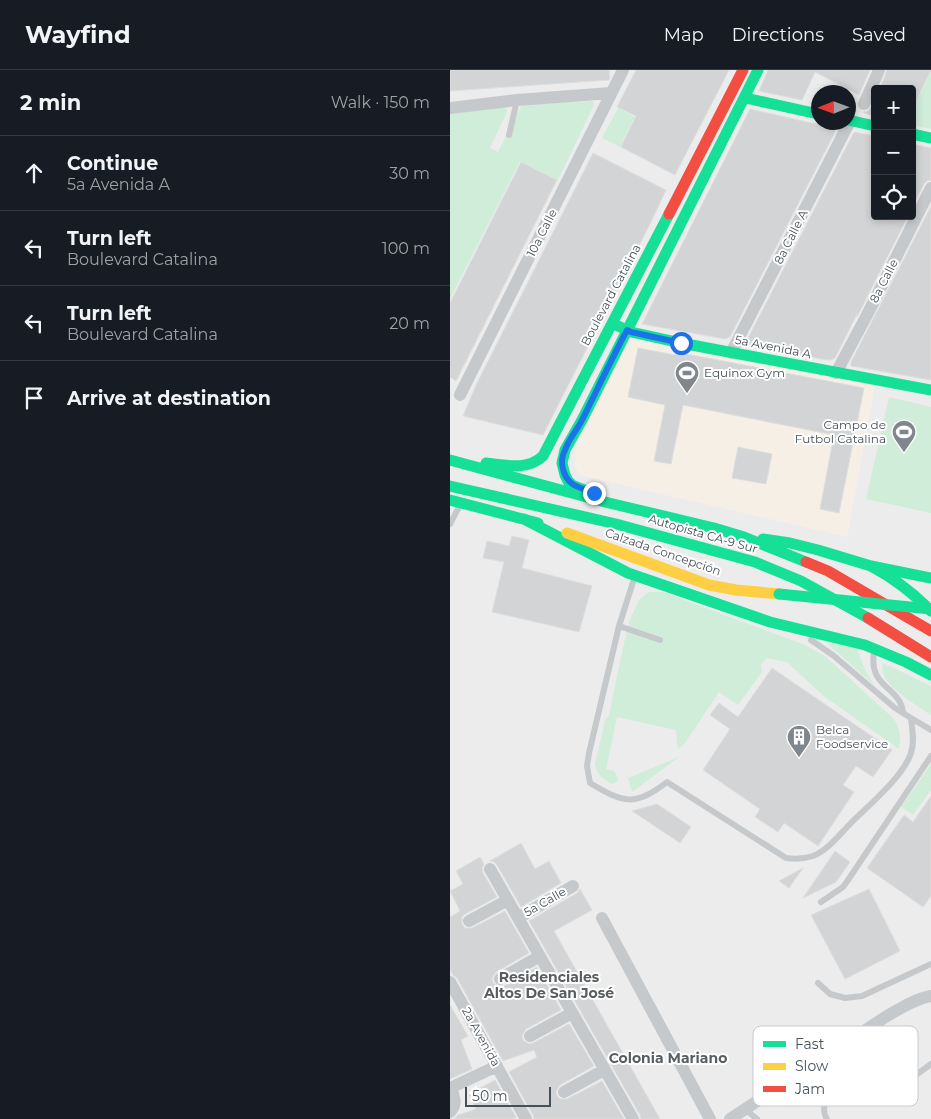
<!DOCTYPE html>
<meta charset="utf-8">
<style>
:root{--surface:#171b24;--page:#20242c;--text:#f1f3f6;--muted:#9ea1a6;--line:#363941}
body{margin:0;font-family:Montserrat,sans-serif;background:var(--page);color:var(--text)}
.controls{position:absolute;right:15px;top:15px;display:grid;overflow:hidden;border-radius:5px;box-shadow:0 2px 8px #0003}
.controls button{width:45px;height:45px;display:grid;place-items:center;padding:0;border:0;border-bottom:1px solid var(--line);background:var(--surface);color:var(--text);font:25px sans-serif}
.compass{position:absolute;left:361px;top:15px;width:45px;height:45px;border-radius:50%;background:var(--surface);box-shadow:0 2px 8px #0003;rotate:269deg}
.scale{position:absolute;left:15px;bottom:12px;width:86px;box-sizing:border-box;padding-left:5px;border:2px solid #445159;border-top:0;font-size:14px;line-height:18px;white-space:nowrap;color:#445159;-webkit-text-stroke:4px #fff;paint-order:stroke}
.stop{position:absolute;width:15px;height:15px;margin:-11px;border:4px solid #1a73e8;border-radius:50%;background:#fff}
.stop.end{background:#1a73e8;border-color:#fff;box-shadow:0 1px 5px #0008}
.list{margin:0;padding:0;list-style:none}
h2{display:flex;justify-content:space-between;align-items:center;height:65px;margin:0;padding:0 20px;font-size:21px}
h2 small{font-size:16px;font-weight:400;color:var(--muted)}
.list li{display:grid;grid-template-columns:32px 1fr auto;gap:15px;align-items:center;box-sizing:border-box;height:75px;padding:0 20px;border-top:1px solid var(--line)}
.list b{display:block;font-size:19px;white-space:nowrap}
.list p{margin:0;font-size:16px;white-space:nowrap;color:var(--muted)}
.list em{font-size:16px;font-style:normal;color:var(--muted)}
.icon{flex:none;width:28px;height:28px;fill:none;stroke:currentColor;stroke-width:2;stroke-linecap:round;stroke-linejoin:round}
.map{position:relative;flex:none;width:481px;height:1049px;overflow:hidden}
header{display:flex;align-items:center;gap:30px;box-sizing:border-box;height:70px;padding:0 25px;background:var(--surface);border-bottom:1px solid var(--line)}
header strong{font-size:24px}
nav{display:flex;gap:28px;margin-inline-start:auto;font-size:18px}
main{display:flex}
aside{flex:1;background:var(--surface)}
.map>svg:first-child{display:block}
.commercial{fill:#f5efe6}
.green{fill:#cfedd8}
.building{fill:#d3d4d5;stroke:#dededf}
.lines{fill:none;stroke-linecap:round;stroke-linejoin:round}
.lane{stroke:#c6c9cb;stroke-width:6}
.street{stroke:#c6c9cb;stroke-width:12}
.fast{stroke:#16e098;stroke-width:11}
.slow{stroke:#ffcf43;stroke-width:11}
.jam{stroke:#f24e42;stroke-width:11}
.fast-bridge{stroke:#16e098;stroke-width:11}
.route{stroke:#1a73e8;stroke-width:6}
.labels{text-anchor:middle;stroke-width:4;stroke-linejoin:round;paint-order:stroke}
.street-label{font-size:12px;fill:#445159;stroke:#fff}
.poi-label{font-size:12px;fill:#445159;stroke:#fff;text-anchor:start}
.neighbourhood-label{font-size:14px;font-weight:bold;fill:#585d60;stroke:#fff}
.key{fill:#fff;stroke:#c7cbcd;stroke-width:1}
.key-label{font-size:14px;fill:#445159}
</style>
<header>
<strong>Wayfind</strong>
<nav><a>Map</a><a>Directions</a><a>Saved</a></nav>
</header>
<main>
<aside>
<h2>2 min<small>Walk · 150 m</small></h2>
<ul class="list">
<li><svg class="icon" aria-label="ahead" viewBox="0 0 24 24"><path d="M12 20V5M6 11l6-6 6 6"/></svg><div><b>Continue</b><p>5a Avenida A</p></div><em>30 m</em></li>
<li><svg class="icon" aria-label="left" viewBox="0 0 24 24"><path d="M17 20v-9H6M10 6l-5 5 5 5"/></svg><div><b>Turn left</b><p>Boulevard Catalina</p></div><em>100 m</em></li>
<li><svg class="icon" aria-label="left" viewBox="0 0 24 24"><path d="M17 20v-9H6M10 6l-5 5 5 5"/></svg><div><b>Turn left</b><p>Boulevard Catalina</p></div><em>20 m</em></li>
<li><svg class="icon" aria-label="arrive" viewBox="0 0 24 24"><path d="M6 21V4h12l-3 4 3 4H6"/></svg><div><b>Arrive at destination</b></div></li>
</ul>
</aside>
<div class="map">
<svg width="481" height="1049" viewBox="0 0 481 1049">
<rect width="100%" height="100%" fill="#edecec"/>
<path class="commercial" d="M180,269L425,316L397,467L129,405L125,396V387L129,367Z"/>
<path class="green" d="M481,2V59L462,55V40Z
M142,31L144,34L143,37L108,110L70,91L0,229V39L54,36L57,40V42L40,78L48,82L72,34Z
M168,38L185,47L170,77L152,68Z
M439,327L481,337V443L416,429Z
M200,522H213L355,575L376,587L444,649C450,659 451,667 449,679L375,627L337,592L317,588L311,594L312,602L288,635L269,622L235,673L228,679L226,660L167,647L156,699L164,701L168,708L167,712L162,714C152,708 148,706 145,695L155,650L159,645L172,582L179,552L189,530L196,524Z
M375,571L407,579L416,602L425,616Z
M433,593L481,616V645C467,635 426,613 433,593Z
M229,687L182,722L178,708Z
M481,694V720L463,745L451,737Z"/>
<path class="building" d="M0,0H159L160,8L159,10L0,21Z
M186,0H279L225,105L171,77L186,46L167,37Z
M318,0H420L409,25L365,2L352,30L309,21Z
M437,0H481L462,39V19H430Z
M425,30V46L414,43L413,42L418,41L421,38Z
M300,39L366,54L373,53L384,55L385,62L280,267L275,269L192,254Z
M404,62L425,66V146H458L410,241L407,247V244L385,288L381,290H377L296,275V272Z
M462,74L481,78V110L477,111L474,114L462,137Z
M143,83L216,120L201,152L93,365L13,346L27,313Z
M71,92L107,110L6,311L0,307V233Z
M481,136V310L401,296V292Z
M188,278L225,285L226,282L414,318L389,443L370,439L384,365L233,335L221,394L204,391L215,335L178,327Z
M288,377L322,384L316,414L282,408Z
M62,466L79,470L72,498L142,516L129,562L42,542L54,492L33,488L37,471L59,476Z
M322,598L442,680L423,707L406,696L393,715L404,722L368,776L334,753L328,762L305,747L310,739L253,700L280,659L260,645L269,633L288,647Z
M481,726V826L473,837L417,798L454,745L463,752Z
M207,734L241,757L230,773L182,741Z
M71,773L85,799L99,791L111,813L71,837L47,795L44,792L40,791Z
M385,781L400,792L386,812L353,828Z
M30,787L34,794L32,798L33,803L47,827L15,844L12,847V854L15,858H22L55,841L79,883L46,902L42,908L43,913L50,917L54,916L87,897L111,940L76,959L72,965L73,970L79,974L83,973L119,954L144,996L110,1015L106,1021L107,1026L110,1029H117L152,1011L174,1049H84L83,1045L59,1002L87,987L84,980L53,991L7,908L3,905L0,899V847L10,841L0,821L13,814L6,801Z
M353,798L339,818L329,811Z
M130,819L142,840L104,861L210,1049H191L190,1045L79,851L127,823Z
M419,819L450,881L395,909L361,845Z
M0,935L18,966L11,970L22,999L0,1009Z
M45,1010L66,1047L63,1049H4L8,1045L26,1039L19,1024Z"/>
<g class="lines">
<path class="lane" d="M59,65L67,30
M0,454L10,435
M184,509L169,556L139,683L137,696L140,713C173,733 185,737 217,712L336,788C344,789 354,789 363,786C378,780 390,764 401,753C419,735 453,707 461,683C465,671 462,659 461,648L445,638L384,586L361,570
M169,556L210,570
M424,582C418,619 451,616 453,643
M461,648L481,660
M371,832L393,817L396,813L481,686
M368,913L380,924L395,928L412,926L481,894
M466,1005L481,994
M295,1039L307,1049
M377,1049C370,1039 377,1027 382,1018"/>
<path class="street" d="M414,34L429,0
M0,38L67,30L161,23
M281,283L400,51
M386,303L417,245L481,118
M10,325L173,0
M40,799L183,1049
M68,848L123,816
M152,848L260,1049
M19,851L58,830
M50,909L90,886
M0,912L76,1049
M80,966L122,943
M0,1018L47,996
M114,1022L154,1000
M0,1042C8,1034 4,1027 1,1018
M280,1049L437,946C451,938 465,929 481,926"/>
<path class="fast" d="M295,26L300,29L368,44
M398,50L425,56
M462,64L481,68
M168,256L181,262L231,273L481,320
M0,390L159,433L264,458L294,467L356,492
M36,393C56,395 77,401 93,386L219,144
M0,416L166,454L305,492L351,511L418,548
M137,421L122,415L118,411L115,405L112,393L115,380L132,350L308,0
M0,430L88,453
M74,449L178,503L320,552L415,575L456,592L481,605
M313,469L340,473L368,480L421,496L481,508
M421,496C444,508 463,523 481,541"/>
<path class="slow" d="M117,463L259,515L286,520L329,524"/>
<path class="jam" d="M219,144L293,0
M356,492L378,501L481,561
M418,548L481,587"/>
<path class="fast-bridge" d="M329,524L481,539"/>
</g>
<g class="lines">
<path class="route" d="M144,423C129,417 117,416 113,399C111,392 112,386 115,380C119,369 127,360 132,350C147,320 161,290 177,260L181,262L231,273"/>
</g>
<defs>
<symbol id="stadium-pin" viewBox="-11 -11 22 30"><path d="M0 17L-7.5 6A9.5 9.5 0 1 1 7.5 6Z" fill="#7f878c" stroke="#fff"/><path d="M0-5a6.5 5 0 1 0 0 10a6.5 5 0 1 0 0-10ZM-3.5-1.8h7v3.6h-7Z" fill="#fff"/></symbol>
<symbol id="building-pin" viewBox="-11 -11 22 30"><path d="M0 17L-7.5 6A9.5 9.5 0 1 1 7.5 6Z" fill="#7f878c" stroke="#fff"/><path d="M-4-6H4V6H1V3H-1V6H-4ZM-2.5-4.3h1.7v1.8h-1.7ZM.8-4.3h1.7v1.8H.8ZM-2.5-1h1.7V.8h-1.7ZM.8-1h1.7V.8H.8Z" fill="#fff"/></symbol>
</defs>
<g fill-rule="evenodd">
<use href="#stadium-pin" x="223" y="289" width="28" height="38"/>
<use href="#stadium-pin" x="440" y="348" width="28" height="38"/>
<use href="#building-pin" x="335" y="653" width="28" height="38"/>
</g>
<g class="labels">
<g class="street-label">
<text transform="translate(92 163) rotate(-63)" y="4">10a Calle</text>
<text transform="translate(341 167) rotate(-63)" y="4">8a Calle A</text>
<text transform="translate(434 211) rotate(-63)" y="4">8a Calle</text>
<text transform="translate(161 225) rotate(-62)" y="4">Boulevard Catalina</text>
<text transform="translate(323 277) rotate(11)" y="4">5a Avenida A</text>
<text transform="translate(253 464) rotate(16)" y="4">Autopista CA-9 Sur</text>
<text transform="translate(213 482) rotate(19)" y="4">Calzada Concepción</text>
<text transform="translate(95 832) rotate(-30)" y="4">5a Calle</text>
<text transform="translate(31 967) rotate(61)" y="4">2a Avenida</text>
</g>
<g class="poi-label">
<text x="254" y="307">Equinox Gym</text>
<text x="436" y="359" text-anchor="end">Campo de<tspan x="436" dy="14">Futbol Catalina</tspan></text>
<text x="366" y="664">Belca<tspan x="366" dy="14">Foodservice</tspan></text>
</g>
<g class="neighbourhood-label">
<text x="99" y="912">Residenciales<tspan x="99" dy="16">Altos De San José</tspan></text>
<text x="218" y="993">Colonia Mariano</text>
</g>
</g>
<rect x="303" y="956" width="165" height="80" rx="8" class="key"/>
<rect x="313" y="971" width="23" height="6" fill="#16e098"/>
<rect x="313" y="993" width="23" height="7" fill="#ffcf43"/>
<rect x="313" y="1016" width="23" height="6" fill="#f24e42"/>
<g class="key-label">
<text x="345" y="979">Fast</text>
<text x="345" y="1001">Slow</text>
<text x="345" y="1024">Jam</text>
</g>
</svg>
<div class="controls">
<button>+</button>
<button>−</button>
<button><svg class="icon" aria-label="locate" viewBox="0 0 24 24"><circle cx="12" cy="12" r="6"/><path d="M12 2v4M12 18v4M2 12h4M18 12h4"/></svg></button>
</div>
<svg class="compass" viewBox="-18 -18 36 36"><path d="M0-13l5 13h-10z" fill="#e53935"/><path d="M0 13l5-13h-10z" fill="#9ea1a6"/></svg>
<div class="scale">50 m</div>
<div class="stop" style="left:231px;top:273px"></div>
<div class="stop end" style="left:144px;top:423px"></div>
</div>
</main>
